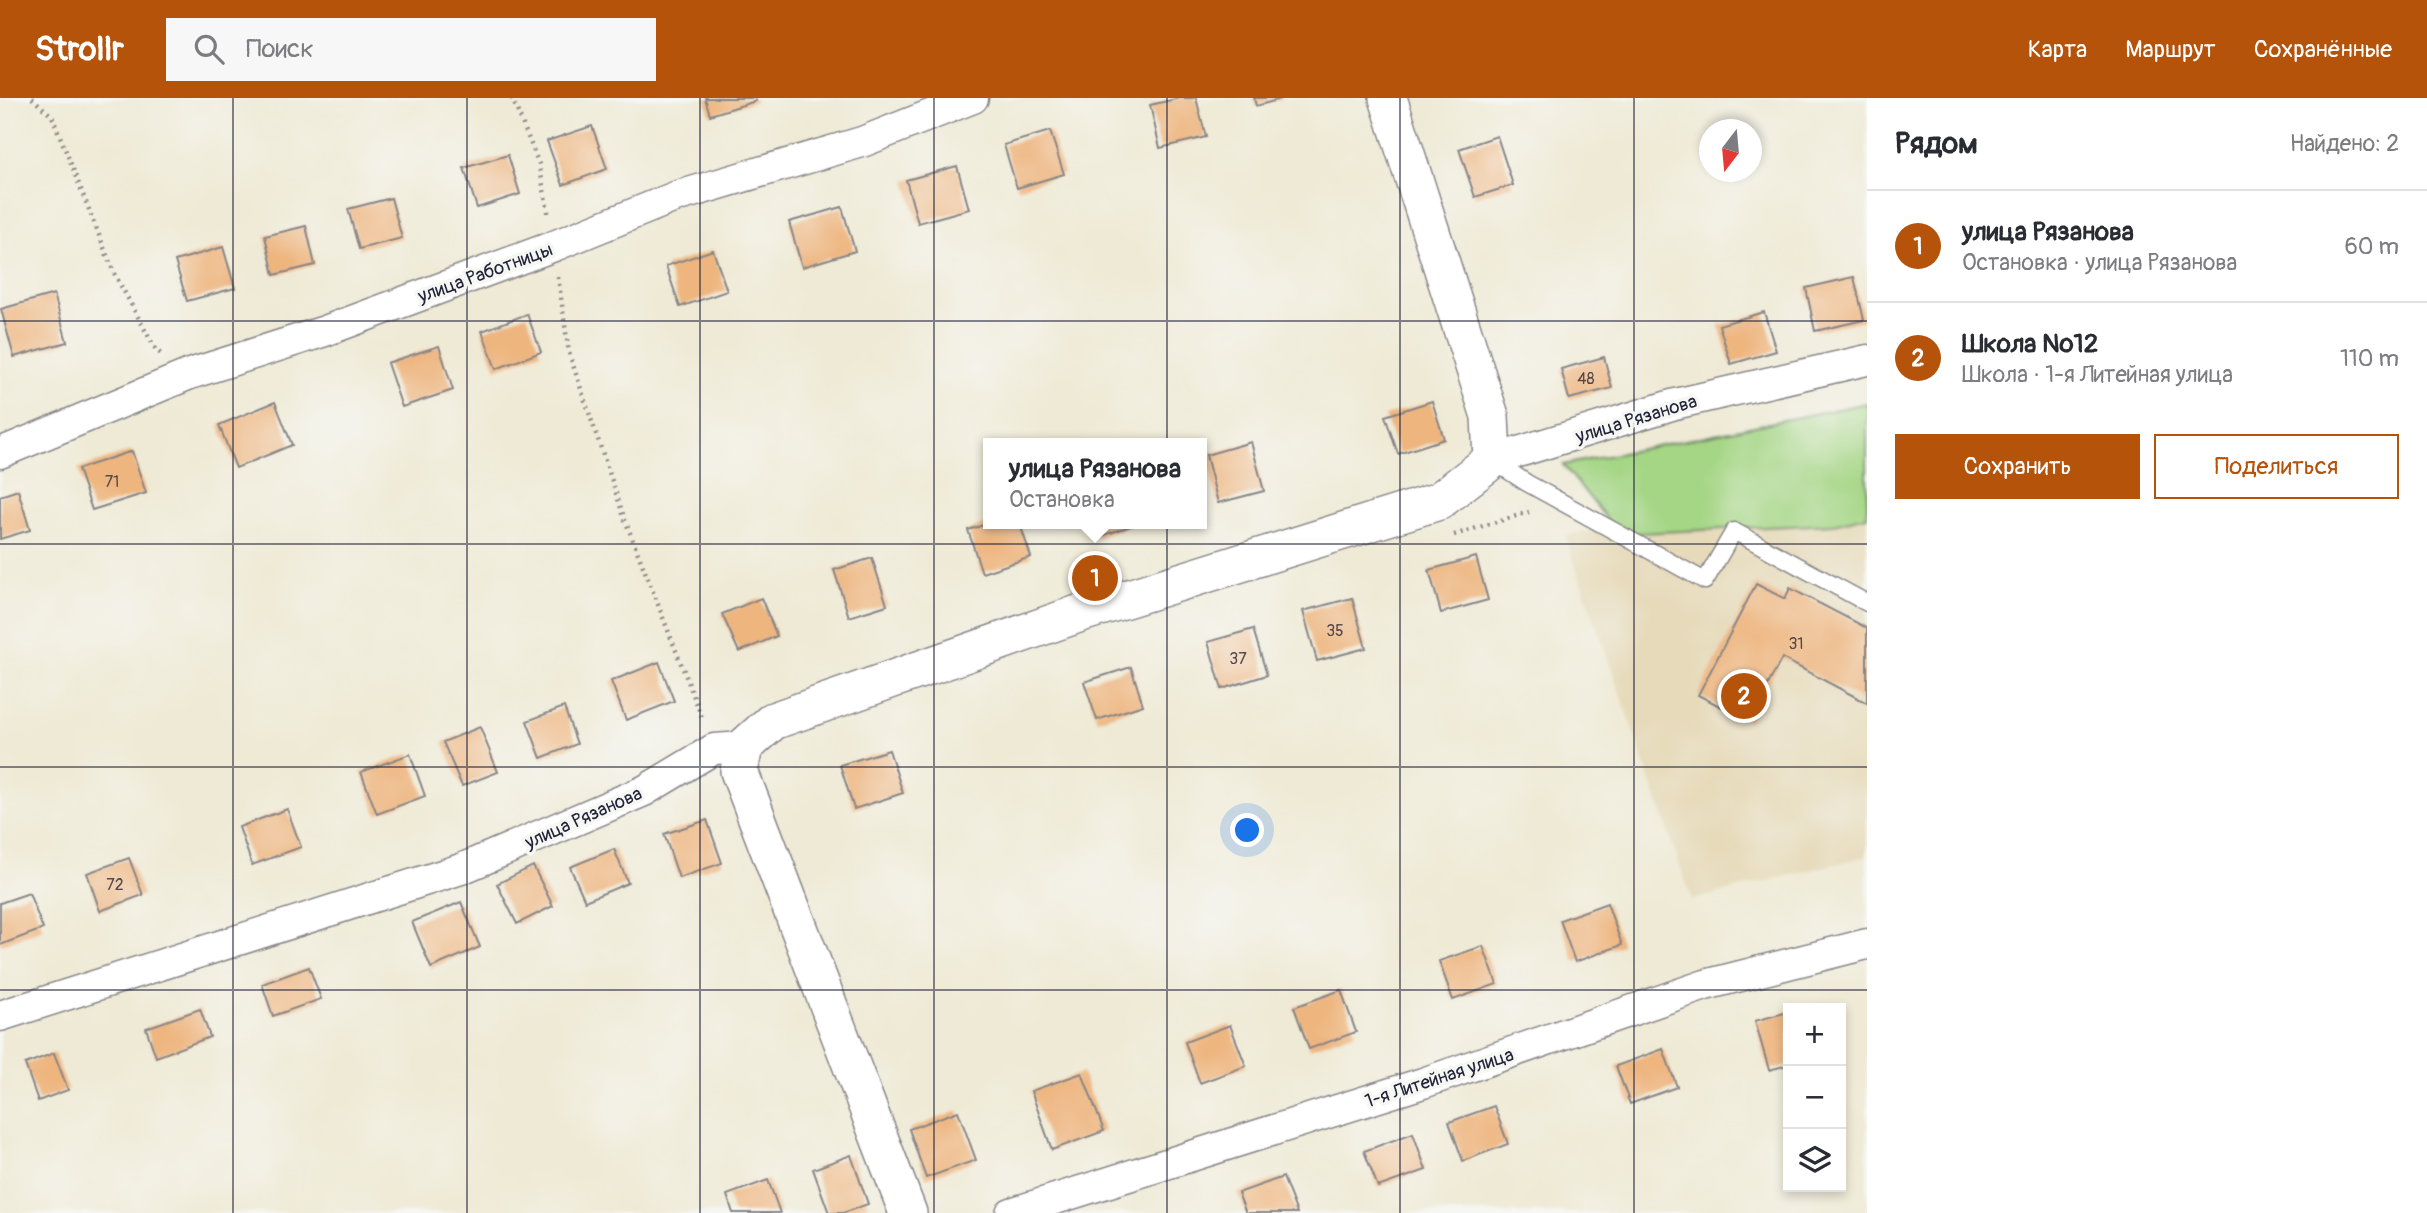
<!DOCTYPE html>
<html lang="ru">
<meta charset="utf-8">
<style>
:root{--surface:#fff;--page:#f7f7f7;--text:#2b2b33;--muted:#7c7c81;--line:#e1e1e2;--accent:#b45309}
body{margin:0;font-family:Pangolin,sans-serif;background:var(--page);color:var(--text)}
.controls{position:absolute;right:21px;bottom:21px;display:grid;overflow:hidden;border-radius:0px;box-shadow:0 4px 10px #0003}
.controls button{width:63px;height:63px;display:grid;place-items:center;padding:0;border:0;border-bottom:2px solid var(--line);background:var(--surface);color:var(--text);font:35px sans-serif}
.compass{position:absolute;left:1699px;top:21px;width:63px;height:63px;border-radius:50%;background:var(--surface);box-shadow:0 4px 10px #0003;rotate:196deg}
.you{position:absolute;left:1248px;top:733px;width:24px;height:24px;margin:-18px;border:5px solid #fff;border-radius:50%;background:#1a73e8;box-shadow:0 0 0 10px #1a73e833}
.badge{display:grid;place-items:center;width:46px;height:46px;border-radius:50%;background:var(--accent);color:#fff;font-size:23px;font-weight:700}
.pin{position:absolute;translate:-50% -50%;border:4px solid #fff;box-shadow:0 2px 7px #0006}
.popup{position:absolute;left:983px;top:340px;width:224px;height:91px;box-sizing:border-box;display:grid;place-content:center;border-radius:0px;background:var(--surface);filter:drop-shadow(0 2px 5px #0005);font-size:23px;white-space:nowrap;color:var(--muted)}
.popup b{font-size:26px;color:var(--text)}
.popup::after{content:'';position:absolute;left:50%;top:100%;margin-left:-14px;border:14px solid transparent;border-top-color:var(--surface)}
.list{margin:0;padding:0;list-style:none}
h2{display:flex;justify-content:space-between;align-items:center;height:91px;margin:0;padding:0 28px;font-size:30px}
h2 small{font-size:23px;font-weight:400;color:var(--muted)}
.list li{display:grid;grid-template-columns:46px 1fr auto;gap:21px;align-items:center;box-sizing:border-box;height:112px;padding:0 28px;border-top:2px solid var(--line)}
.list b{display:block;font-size:26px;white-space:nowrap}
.list p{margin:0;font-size:23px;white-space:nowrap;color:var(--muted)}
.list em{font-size:23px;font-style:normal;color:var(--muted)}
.actions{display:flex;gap:14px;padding:21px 28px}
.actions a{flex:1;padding:16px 0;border:2px solid var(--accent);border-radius:0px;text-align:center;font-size:24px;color:var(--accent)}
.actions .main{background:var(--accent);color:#fff}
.icon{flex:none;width:38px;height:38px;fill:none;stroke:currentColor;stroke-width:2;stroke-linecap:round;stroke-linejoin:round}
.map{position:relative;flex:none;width:1867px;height:1115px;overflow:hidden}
header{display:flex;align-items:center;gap:42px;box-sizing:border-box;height:98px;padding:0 35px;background:var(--accent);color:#fff}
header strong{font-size:33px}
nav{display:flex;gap:38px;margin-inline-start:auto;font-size:24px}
.search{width:490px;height:63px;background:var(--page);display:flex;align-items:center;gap:18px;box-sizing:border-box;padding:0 24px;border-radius:0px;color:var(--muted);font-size:26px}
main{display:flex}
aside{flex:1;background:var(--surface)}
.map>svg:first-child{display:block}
.built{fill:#e6daba}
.park{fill:#a5d685;stroke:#647c60;stroke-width:2}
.building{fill:#eeb57f}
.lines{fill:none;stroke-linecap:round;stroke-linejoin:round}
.service-casing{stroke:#888688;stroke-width:19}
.minor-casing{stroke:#888688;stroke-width:33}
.tertiary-casing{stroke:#888688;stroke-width:40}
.path{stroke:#888688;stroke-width:4.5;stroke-dasharray:2 5;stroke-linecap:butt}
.service{stroke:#fff;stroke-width:16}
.minor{stroke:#fff;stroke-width:30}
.tertiary{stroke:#fff;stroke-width:37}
.grid{fill:none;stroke:#22223b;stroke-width:2;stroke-opacity:0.55}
.labels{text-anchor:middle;stroke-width:7;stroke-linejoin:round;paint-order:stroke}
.number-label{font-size:16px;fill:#55474c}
.street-label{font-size:19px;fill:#22223b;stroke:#f6f6f2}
</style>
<header>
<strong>Strollr</strong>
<div class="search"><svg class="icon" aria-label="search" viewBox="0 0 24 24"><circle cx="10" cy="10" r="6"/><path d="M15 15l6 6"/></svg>Поиск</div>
<nav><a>Карта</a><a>Маршрут</a><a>Сохранённые</a></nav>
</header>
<main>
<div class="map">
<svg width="1867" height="1115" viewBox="0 0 1867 1115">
<rect width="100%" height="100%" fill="#f6f6f2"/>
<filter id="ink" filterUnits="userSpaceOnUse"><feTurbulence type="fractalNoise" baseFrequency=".0143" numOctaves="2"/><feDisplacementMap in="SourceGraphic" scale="14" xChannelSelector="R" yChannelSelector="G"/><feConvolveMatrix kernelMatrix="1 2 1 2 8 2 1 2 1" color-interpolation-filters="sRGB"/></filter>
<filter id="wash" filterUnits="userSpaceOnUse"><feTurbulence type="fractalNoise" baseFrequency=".00686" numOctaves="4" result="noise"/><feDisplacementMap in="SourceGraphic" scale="28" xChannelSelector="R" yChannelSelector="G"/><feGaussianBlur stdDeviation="1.57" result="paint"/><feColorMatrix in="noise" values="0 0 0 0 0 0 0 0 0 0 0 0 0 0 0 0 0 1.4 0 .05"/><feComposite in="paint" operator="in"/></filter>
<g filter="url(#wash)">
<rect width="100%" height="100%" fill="#efead5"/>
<path class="built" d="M1867,370V758L1692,802L1565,438Z"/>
<path class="park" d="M1867,305V418L1833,426L1619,436L1563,367Z"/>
<g id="blocks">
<path class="building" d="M705,0H755L756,3L710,17Z
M1180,0H1196L1206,39L1160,50L1150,7Z
M1254,0H1281V1L1256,8Z
M592,28L607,71L563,87L547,43Z
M1050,33L1064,76L1017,90L1004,47Z
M1497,38L1513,87L1475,99L1459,51Z
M508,57L520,96L477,110L464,70Z
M957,68L969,111L918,125L906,82Z
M391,100L402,140L359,151L348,111Z
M842,109L855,153L802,169L789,124Z
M306,128L315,167L274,177L265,138Z
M223,149L235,190L187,203L175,163Z
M713,152L727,193L680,209L666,168Z
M1854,179L1864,222L1815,233L1806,190Z
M54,196L67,244L14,259L1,211Z
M1764,214L1776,253L1731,266L1719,227Z
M527,216L541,254L496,271L482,233Z
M439,248L453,292L402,309L387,265Z
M1604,259L1612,290L1569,301L1561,271Z
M1432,303L1444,341L1398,356L1385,318Z
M275,304L292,347L236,370L219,327Z
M1251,344L1264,393L1218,405L1206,357Z
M132,353L146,395L92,412L78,371Z
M18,392L30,432L0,441V398Z
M987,426H1020L1031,459L982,475L968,432Z
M1091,426H1136L1096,440Z
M1476,459L1488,502L1441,515L1429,472Z
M872,460L887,507L849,519L834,472Z
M1756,486L1785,501L1790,490L1867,530V605L1782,560L1749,623L1698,597Z
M761,500L777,538L739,554L722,516Z
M1352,500L1366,550L1317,563L1303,513Z
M1253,531L1267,577L1222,591L1208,544Z
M659,564L674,603L626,622L611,583Z
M1131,569L1143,607L1097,622L1084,584Z
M564,609L577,646L541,660L527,623Z
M480,629L498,674L462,688L443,644Z
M889,652L903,695L854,711L840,667Z
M410,656L425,698L377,716L361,674Z
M287,711L301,749L252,767L239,729Z
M707,722L722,765L679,780L664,736Z
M614,751L628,785L585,803L570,769Z
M129,760L143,797L100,813L87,775Z
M533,768L553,808L517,826L497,786Z
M29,795L43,831L0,847V805Z
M461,804L480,849L431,870L412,824Z
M1607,805L1622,847L1575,864L1560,822Z
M1483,848L1497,886L1453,902L1439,863Z
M309,869L321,901L273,918L262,886Z
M1341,892L1356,934L1309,951L1294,909Z
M200,911L210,939L156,959L146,930Z
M1788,914V967L1769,972L1755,923Z
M1230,927L1246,968L1200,985L1185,944Z
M1663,951L1677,989L1630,1006L1616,968Z
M54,955L68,992L38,1003L25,966Z
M1082,975L1104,1033L1052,1052L1031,993Z
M1494,1008L1508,1046L1463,1063L1449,1024Z
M958,1013L976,1062L926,1080L909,1031Z
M1413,1035L1426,1072L1378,1089L1364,1053Z
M851,1057L868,1106L843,1115H829L813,1071Z
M1283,1079L1297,1115H1246L1238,1095Z
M768,1082L780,1115H733L727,1097Z"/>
</g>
</g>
<g filter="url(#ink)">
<use href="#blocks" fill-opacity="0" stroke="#888688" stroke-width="2"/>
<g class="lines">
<defs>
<path id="service" d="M1492,362L1527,385L1705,483L1734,433L1867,505"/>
<path id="minor" d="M0,355L190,276L325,233L554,148L675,99L862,44L973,0
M1492,362L1675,306L1867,262
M0,918L461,771L644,693L714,651L744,649
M1011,1115L1423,985L1705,887L1867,846"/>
<path id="tertiary" d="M908,1115L739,673L744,649L773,623L1081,515L1439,403L1492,362L1490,318L1388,0"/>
</defs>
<use href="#service" class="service-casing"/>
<use href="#minor" class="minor-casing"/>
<use href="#tertiary" class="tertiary-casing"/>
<path class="path" d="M32,0L52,18L114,175L156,252L161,256
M512,0L539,66L549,119
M558,179L569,255L625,422L703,622
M1454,437L1529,414"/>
<use href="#service" class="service"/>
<use href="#minor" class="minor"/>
<use href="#tertiary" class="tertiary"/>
</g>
</g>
<path class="grid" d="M233,0V1115M467,0V1115M700,0V1115M934,0V1115M1167,0V1115M1400,0V1115M1634,0V1115M0,223H1867M0,446H1867M0,669H1867M0,892H1867"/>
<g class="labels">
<g class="number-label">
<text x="1586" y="286">48</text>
<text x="112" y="389">71</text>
<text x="1335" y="538">35</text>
<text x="1796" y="551">31</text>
<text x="1238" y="566">37</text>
<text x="115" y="792">72</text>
</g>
<g class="street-label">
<text transform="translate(485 174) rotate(-20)" y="7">улица Работницы</text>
<text transform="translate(1636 320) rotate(-17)" y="7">улица Рязанова</text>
<text transform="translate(583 719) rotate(-24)" y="7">улица Рязанова</text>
<text transform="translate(1439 979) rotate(-18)" y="7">1-я Литейная улица</text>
</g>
</g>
</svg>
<div class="controls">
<button>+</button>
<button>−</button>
<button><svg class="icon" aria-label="layers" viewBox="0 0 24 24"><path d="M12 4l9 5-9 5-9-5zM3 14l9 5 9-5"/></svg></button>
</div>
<svg class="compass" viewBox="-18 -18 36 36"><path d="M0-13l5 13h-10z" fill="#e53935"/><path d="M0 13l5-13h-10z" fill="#7c7c81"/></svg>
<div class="you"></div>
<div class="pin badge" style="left:1095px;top:480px">1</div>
<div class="popup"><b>улица Рязанова</b>Остановка</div>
<div class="pin badge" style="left:1744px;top:598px">2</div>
</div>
<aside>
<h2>Рядом<small>Найдено: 2</small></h2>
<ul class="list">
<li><span class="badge">1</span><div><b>улица Рязанова</b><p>Остановка · улица Рязанова</p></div><em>60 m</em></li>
<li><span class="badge">2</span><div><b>Школа №12</b><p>Школа · 1-я Литейная улица</p></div><em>110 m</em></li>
</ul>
<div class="actions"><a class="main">Сохранить</a><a>Поделиться</a></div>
</aside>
</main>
